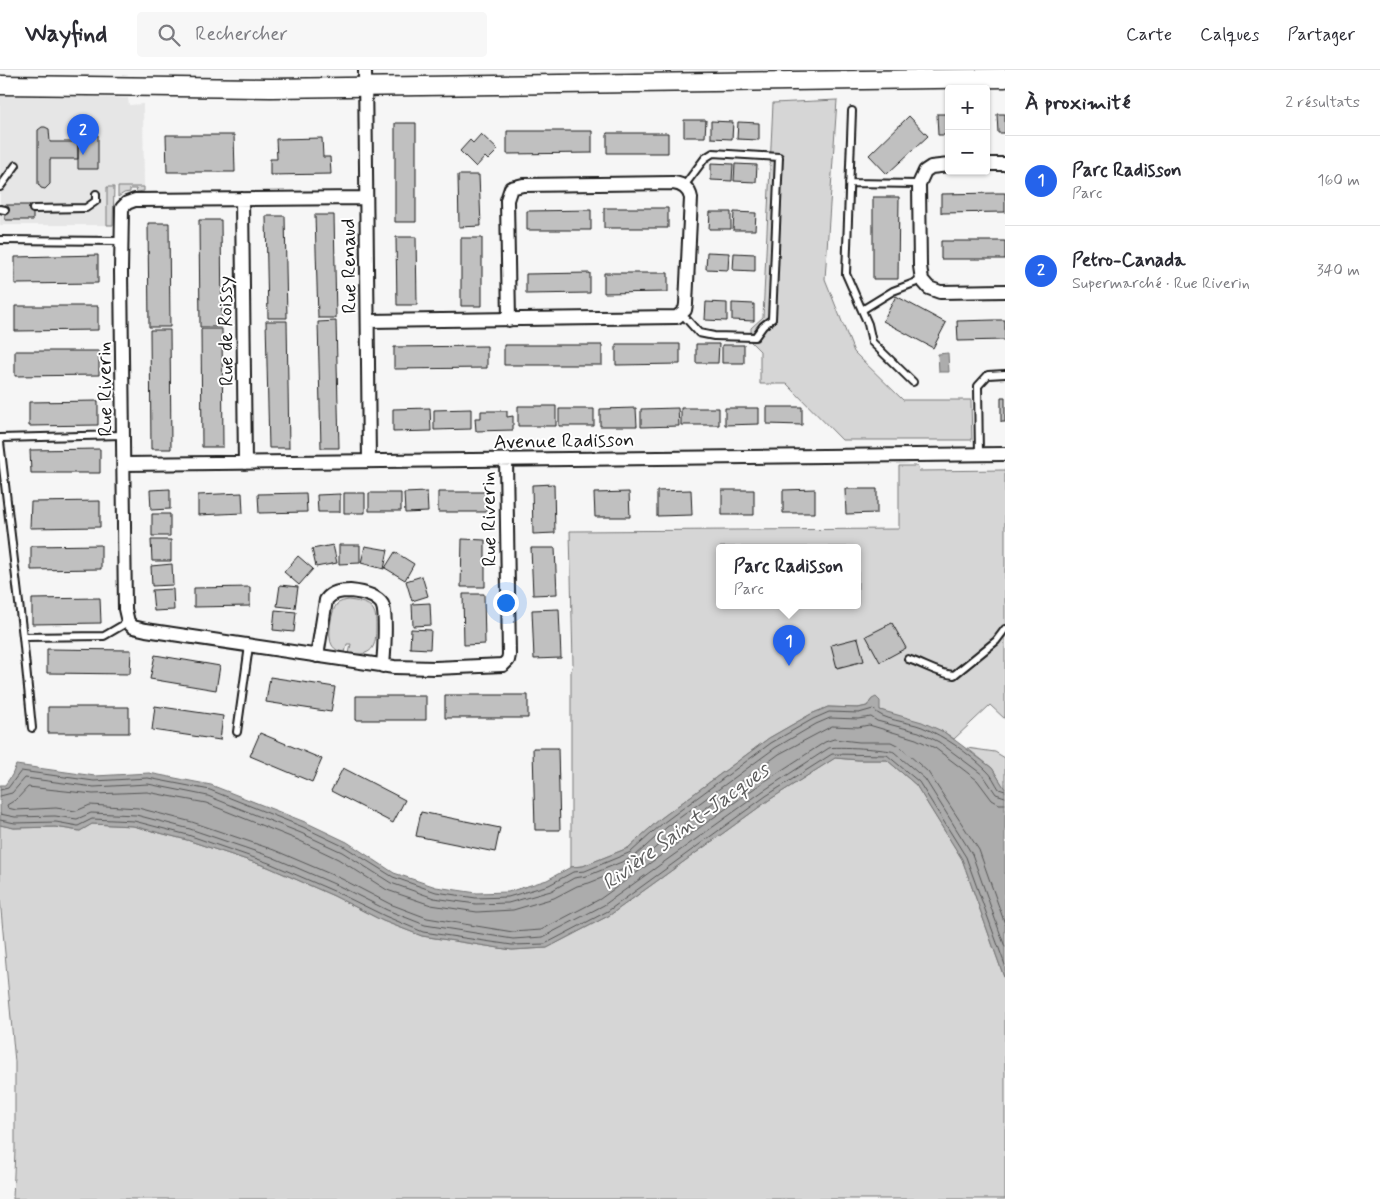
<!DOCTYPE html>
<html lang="fr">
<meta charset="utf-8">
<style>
:root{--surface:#fff;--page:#f7f7f7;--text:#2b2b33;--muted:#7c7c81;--line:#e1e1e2;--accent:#2563eb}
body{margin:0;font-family:Mynerve,sans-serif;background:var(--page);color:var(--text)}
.controls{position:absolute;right:15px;top:15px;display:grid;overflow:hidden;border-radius:5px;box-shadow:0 1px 4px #0004}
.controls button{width:45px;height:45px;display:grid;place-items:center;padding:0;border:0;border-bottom:1px solid var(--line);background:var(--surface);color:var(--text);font:25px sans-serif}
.you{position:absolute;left:505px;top:532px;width:18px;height:18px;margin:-12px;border:4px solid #fff;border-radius:50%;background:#1a73e8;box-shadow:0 0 0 8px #1a73e833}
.badge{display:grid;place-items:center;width:32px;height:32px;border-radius:50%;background:var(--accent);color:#fff;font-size:16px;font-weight:700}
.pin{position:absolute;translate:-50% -41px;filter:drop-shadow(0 1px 2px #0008)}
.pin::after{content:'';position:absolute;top:26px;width:18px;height:15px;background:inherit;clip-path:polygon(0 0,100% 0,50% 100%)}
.popup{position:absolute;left:716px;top:474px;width:145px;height:65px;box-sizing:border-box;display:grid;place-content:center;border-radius:5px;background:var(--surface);filter:drop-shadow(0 1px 4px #0005);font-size:16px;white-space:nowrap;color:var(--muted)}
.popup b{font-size:19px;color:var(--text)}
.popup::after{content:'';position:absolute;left:50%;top:100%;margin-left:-10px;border:10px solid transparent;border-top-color:var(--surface)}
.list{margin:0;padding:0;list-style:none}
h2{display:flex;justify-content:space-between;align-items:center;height:65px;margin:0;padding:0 20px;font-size:21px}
h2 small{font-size:16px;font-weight:400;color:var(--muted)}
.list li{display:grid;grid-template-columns:32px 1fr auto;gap:15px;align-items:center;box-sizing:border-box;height:90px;padding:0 20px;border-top:1px solid var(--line)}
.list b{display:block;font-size:19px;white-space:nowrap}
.list p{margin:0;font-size:16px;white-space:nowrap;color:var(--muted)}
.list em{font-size:16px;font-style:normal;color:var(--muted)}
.icon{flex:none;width:28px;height:28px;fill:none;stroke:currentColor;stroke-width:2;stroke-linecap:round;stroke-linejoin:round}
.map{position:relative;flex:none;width:1005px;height:1129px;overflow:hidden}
header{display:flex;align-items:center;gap:30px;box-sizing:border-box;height:70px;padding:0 25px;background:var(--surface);border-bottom:1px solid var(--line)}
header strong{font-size:24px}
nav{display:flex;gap:28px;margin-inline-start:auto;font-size:18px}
.search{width:350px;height:45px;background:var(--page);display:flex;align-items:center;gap:12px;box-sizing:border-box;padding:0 18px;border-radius:5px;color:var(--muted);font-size:19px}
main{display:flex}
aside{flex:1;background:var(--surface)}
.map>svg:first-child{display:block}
.built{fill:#e6e6e6}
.green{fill:#d6d6d6;stroke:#797979;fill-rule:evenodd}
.water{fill:#acacac;stroke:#727272}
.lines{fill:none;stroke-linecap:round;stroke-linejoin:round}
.shore{stroke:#565656;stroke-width:1}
.building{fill:#c0c0c0;stroke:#1c1c1c}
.lane-casing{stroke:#1c1c1c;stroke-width:10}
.street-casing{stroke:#1c1c1c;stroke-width:16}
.secondary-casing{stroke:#1c1c1c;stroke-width:21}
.lane{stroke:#fff;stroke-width:6}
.street{stroke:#fff;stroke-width:12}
.secondary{stroke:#fff;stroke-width:18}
.labels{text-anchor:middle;stroke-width:4;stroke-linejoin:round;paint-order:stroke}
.street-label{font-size:20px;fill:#1c1c1c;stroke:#fff}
.water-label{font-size:21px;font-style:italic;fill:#5d5d5d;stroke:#fff}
</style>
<header>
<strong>Wayfind</strong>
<div class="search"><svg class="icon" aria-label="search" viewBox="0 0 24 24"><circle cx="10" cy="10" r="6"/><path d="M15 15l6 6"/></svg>Rechercher</div>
<nav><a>Carte</a><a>Calques</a><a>Partager</a></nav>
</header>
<main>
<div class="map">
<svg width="1005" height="1129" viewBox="0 0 1005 1129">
<rect width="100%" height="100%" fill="#f6f6f6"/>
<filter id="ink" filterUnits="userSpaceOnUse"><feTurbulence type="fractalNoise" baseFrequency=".02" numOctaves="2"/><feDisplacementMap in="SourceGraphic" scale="10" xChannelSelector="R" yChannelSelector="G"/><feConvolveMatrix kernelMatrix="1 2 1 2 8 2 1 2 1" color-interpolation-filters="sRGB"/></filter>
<g filter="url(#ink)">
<path class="built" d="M0,25L128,28L129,35L143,34L144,117H107V155H0Z"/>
<path class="green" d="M837,30L825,209L854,282L903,330H971L972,370H842L787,314H760V281L751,272V258L763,247L773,33Z
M107,117H114L113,155H107Z
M118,117H144V121L137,122L136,119H130V122L124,123L118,127Z
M899,396H917L919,401L1005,400V649L990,635L954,669L944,662L880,640L872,629L867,636L858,638L828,637L811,644L769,668L660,749L628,778L583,796L571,797V601L573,594L570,461L899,459ZM720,477H858V535H720Z
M348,530C356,531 365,532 371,537C376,542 376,549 376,556C376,578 373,586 349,584L351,574H347L345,583C340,582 335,580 332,575C327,568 331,540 337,534C341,531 344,531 348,530Z
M967,678L995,682L1005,688V719L992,698Z
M835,688L858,690H887L916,715L962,789L1005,910V1129H13L15,1079V992L0,829V755L14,758L55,757L80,761L92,754L133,756L187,770L268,797L334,826L383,851L422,866L512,880L547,878L610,845L769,730Z"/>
<path class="water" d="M948,283L949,302H939L938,284Z
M876,627L880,631V640L922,652L944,662L992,698L1005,719V910L962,789L916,715L887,690H858L835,688L769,730L610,845L547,878L512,880L422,866L383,851L334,826L268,797L187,770L133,756L92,754L80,761L55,757L14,758L0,755V715H5L12,705L16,695L95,706L149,703L211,715L305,752L347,772L394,803L436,817L477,823L508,822L547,810L571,797L583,796L628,778L660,749L769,668L811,644L828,637L858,638L867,636L872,629Z"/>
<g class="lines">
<path class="shore" d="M0,720L8,718L21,701L94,711L148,708L210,720L303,757L345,777L393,807L436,822L476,828L508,827L549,815L573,802L585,801L631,782L663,753L771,673L813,649L829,642L859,643L873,639C883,651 907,651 922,657C946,667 968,683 986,700C992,705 995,713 999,719L1005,721
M0,726L12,723L25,708L94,717L148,714L208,726L301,763L342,782L391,813L434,828L476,834L508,833L551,821L574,808L587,806L634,787L667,757L775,678L816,654L830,648L858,649L871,647L877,651L919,662L939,672L983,705L996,724L1005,727
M1005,734H999L992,730L977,710L935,678L916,669L869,655L858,657L832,656L779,684L672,763L637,794L589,813L577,816L554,828L513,840L477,842L431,835L387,820L338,789L298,770L206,733L147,722L93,724L28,717L17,729L7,735L8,738L16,740L56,738L76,741L90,735L138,738L192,752L274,780L342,809L390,834L427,848L513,862L541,860L600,829L759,715L825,672L834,669L859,672H891L899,676L928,702L979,780L1005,854
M0,744L15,747L55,746L77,749L91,743L136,745L190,759L272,787L339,816L387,840L425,855L513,869L543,867L604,835L763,721L829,678C834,676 889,679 894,682L925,709L972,784L1005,877
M0,750L15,753L56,752L78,756L92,749L134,751L188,765L269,793L336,822L385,846L423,862L512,875L545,874L608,841L766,726L832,684L887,685L919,712L966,787L1005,895"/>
</g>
<path class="building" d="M937,44H949V65H938Z
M997,44H1005V63H998Z
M909,46L928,66L887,104L869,85Z
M684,50H706L705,67H684Z
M711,51L733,52L732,69L711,68Z
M738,52L759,53V70L737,69Z
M395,53H416V152H395Z
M42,57H45L49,59L50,72H78V89H50V114L45,119L41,118L38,114V60Z
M507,61H592V83L507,84Z
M607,63H668V83H607Z
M481,64L498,80L488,90L485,87L476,97L460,81L470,70L473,73Z
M78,65H98V99H78Z
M166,65H234L235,102H167Z
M322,68L323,87H330L331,104L270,105V89H277L276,69Z
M711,93L733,94L732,111L711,110Z
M735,94L757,95L756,112L734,111Z
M458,105H479L481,156L459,157Z
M997,123H1005V142L941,143V124Z
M873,127H899L898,209H873Z
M5,135H33V150H5Z
M604,138H668V158H604Z
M591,140V160H527V141Z
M710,142H731V159H709Z
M734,142L756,143L755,160H733Z
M315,145H334L336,248H318Z
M266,146H285L287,248H268Z
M199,150H221L222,257H200Z
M148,153H169L170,257H149Z
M396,167H416L417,235H397Z
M461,168H482V236H461Z
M941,171H1005V189H941Z
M707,182L729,183L728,200L706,199Z
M734,183L755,184V201L733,200Z
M98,185V213L15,214V187Z
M590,203V223L526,224V204Z
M604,203H668V222L604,223Z
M896,226L946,253L933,278L883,251Z
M706,232L727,233V251L705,250Z
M732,233L754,234V251L732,250Z
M15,236H98V260L15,261Z
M994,250H1005V270L958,271L957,251Z
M266,251H287L289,378H269Z
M336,251L339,378H321L318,252Z
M201,259H222L223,377H202Z
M150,260H170L171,379H151Z
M616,274H680V294L616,295Z
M696,274H719L718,293H696Z
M504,275H602V295H504Z
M722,275H744V293H722Z
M487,276V298L394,299V277Z
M15,281H99V305L15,306Z
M1001,327H1005V352H1001Z
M98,331V355L29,356V332Z
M518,336H556V356H518Z
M767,337H802V355L767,354Z
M430,338L431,361L393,362V339Z
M636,338L637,356H600V339Z
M678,338L679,356L641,357V339Z
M681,338H719V355H681Z
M725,338H759V354L725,355Z
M471,339V359L434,360V340Z
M559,339H594V356H559Z
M481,341H507V347L513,346V360L476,361L475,348H481Z
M100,379V403H31L30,380Z
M554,414L555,463L533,464L532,415Z
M170,419V439L151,440L150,420Z
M815,419V443H783V420Z
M845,419H877V443L846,444Z
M691,420L692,445L657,446V421Z
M722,420H754V445H722Z
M427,422L428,442L405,443L404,423Z
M438,422H486V442H438Z
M629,422L630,447H595L594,423Z
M242,423L243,443L198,445V425Z
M306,423L307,442L259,443L258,424Z
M344,423H365V443H344Z
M369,423H401V441H369Z
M340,424V442H318L317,425Z
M100,431V457L30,458L31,432Z
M152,444H170V466H152Z
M462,469L485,470V517H461Z
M151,470H171V491H152Z
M101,475V499L31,500V476Z
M333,475L337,493L316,497L312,479Z
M339,475H360V493L339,494Z
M365,476L388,480L384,499L361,493Z
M531,478H555L557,524L533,525Z
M395,482L414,494L405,510L385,498Z
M298,486L313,499L299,515L284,502Z
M172,494L173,515L152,516L151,496Z
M422,506L428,526L412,531L406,511Z
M280,515L298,517L295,538L277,536Z
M250,517V536L194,537V518Z
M173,519L174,540L154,541L152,520Z
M463,524H484L485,574L464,575Z
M100,528L101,553L32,554V529Z
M430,533L431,555L413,556L412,534Z
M559,539L561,588L534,589L532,540Z
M275,540L296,542L294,562L273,560Z
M892,553L906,578L880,592L866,566Z
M411,559L431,560L430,579L410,578Z
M858,568L864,591L837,598L831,575Z
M47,579L131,580L130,604L47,603Z
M155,585L220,596L216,620L150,609Z
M270,607L335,617L331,642L266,632Z
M445,625H528V648H445Z
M356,626H426V650H356Z
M155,636L223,646L220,670L152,660Z
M48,637H129V663H48Z
M260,663L322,689L312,712L250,686Z
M533,678H558L560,760H535Z
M343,698L405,730L393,753L331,721Z
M421,742L500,758L495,782L416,766Z"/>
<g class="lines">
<defs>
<path id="lane" d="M852,41L846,204L868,254L872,272L913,312
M849,113L919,114
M0,117L16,95
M0,139L5,140
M33,139L86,138L96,131V124
M0,170L120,171
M862,240L893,221L922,210
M682,244L699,263L714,266L755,267L763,256L772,249L779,87L713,83L705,88L684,116
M0,368L123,365
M0,372L23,567L104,566L128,552
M979,385L978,316L988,305L1005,304
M23,567L32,658
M908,589C924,594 938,604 954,605L996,571L1005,559
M237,662L249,576"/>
<path id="street" d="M365,0L369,391
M986,94H1005
M949,95L931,97L925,101L919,114L920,196L922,210L929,218L940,222L1005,221
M366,128L135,130L127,133L122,138L121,202L125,539L128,552L133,557L146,560L394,597L435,598L503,595L508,590L509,585L506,390
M242,129L245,393
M368,251L677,247L685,240L686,234L691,128C689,118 682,114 673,113L523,115L511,118L507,130L509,250
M124,394L1005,384
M317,586L326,530C332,522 340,521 350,521C360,522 376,525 382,534C387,543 384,584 383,596"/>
<path id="secondary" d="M0,15L271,18L1005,8"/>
</defs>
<use href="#lane" class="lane-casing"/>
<use href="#street" class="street-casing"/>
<use href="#secondary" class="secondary-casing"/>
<use href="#lane" class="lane"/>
<use href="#street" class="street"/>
<use href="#secondary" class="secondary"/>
</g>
</g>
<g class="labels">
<g class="street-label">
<text transform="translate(348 196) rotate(-91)" y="7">Rue Renaud</text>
<text transform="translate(225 261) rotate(-91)" y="7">Rue de Roissy</text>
<text transform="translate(104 319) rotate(-91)" y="7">Rue Riverin</text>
<text transform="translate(564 370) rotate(-1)" y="7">Avenue Radisson</text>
<text transform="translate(488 449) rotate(-91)" y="7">Rue Riverin</text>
</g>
<g class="water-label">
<text transform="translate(685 756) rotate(-36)" y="7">Rivière Saint-Jacques</text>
</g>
</g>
</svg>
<div class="controls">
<button>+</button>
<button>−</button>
</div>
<div class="you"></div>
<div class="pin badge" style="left:789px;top:596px">1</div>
<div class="popup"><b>Parc Radisson</b>Parc</div>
<div class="pin badge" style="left:83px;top:85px">2</div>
</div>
<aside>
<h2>À proximité<small>2 résultats</small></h2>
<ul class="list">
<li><span class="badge">1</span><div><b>Parc Radisson</b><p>Parc</p></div><em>160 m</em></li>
<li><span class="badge">2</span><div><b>Petro-Canada</b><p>Supermarché · Rue Riverin</p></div><em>340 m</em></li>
</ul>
</aside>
</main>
